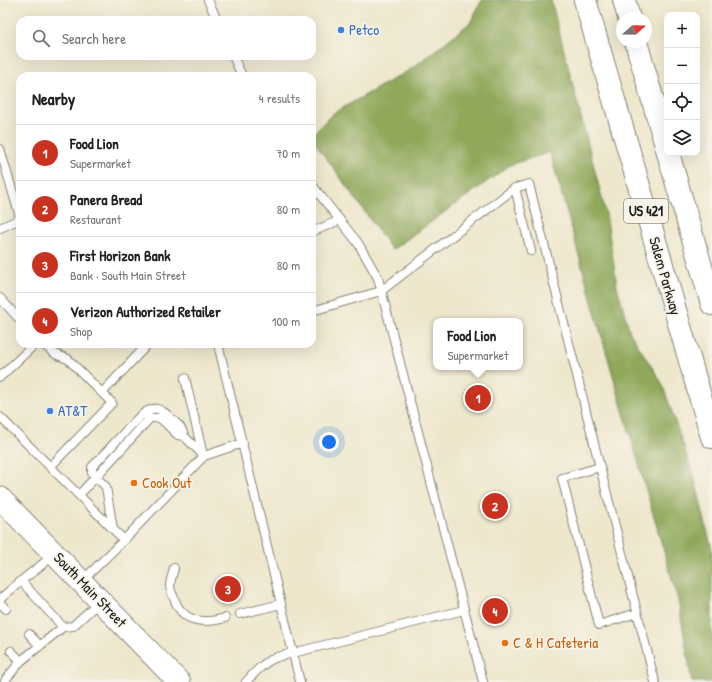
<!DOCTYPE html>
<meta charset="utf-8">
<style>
:root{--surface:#fff;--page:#f2f2f2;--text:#222;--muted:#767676;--line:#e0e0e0;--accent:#c8321e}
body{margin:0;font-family:"Patrick Hand",sans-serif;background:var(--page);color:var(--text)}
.controls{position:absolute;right:12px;top:12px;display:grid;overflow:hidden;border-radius:8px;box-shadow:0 4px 16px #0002}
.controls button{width:36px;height:36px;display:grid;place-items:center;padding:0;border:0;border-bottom:1px solid var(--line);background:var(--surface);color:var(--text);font:20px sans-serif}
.compass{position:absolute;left:616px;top:12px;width:36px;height:36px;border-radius:50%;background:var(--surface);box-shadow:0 4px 16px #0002;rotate:70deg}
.you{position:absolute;left:329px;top:442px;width:14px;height:14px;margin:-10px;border:3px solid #fff;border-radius:50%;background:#1a73e8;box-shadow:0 0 0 6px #1a73e833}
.badge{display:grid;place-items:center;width:26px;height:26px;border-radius:50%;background:var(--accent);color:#fff;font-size:13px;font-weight:700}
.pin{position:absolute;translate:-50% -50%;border:2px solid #fff;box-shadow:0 1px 4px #0006}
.popup{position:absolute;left:433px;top:318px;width:90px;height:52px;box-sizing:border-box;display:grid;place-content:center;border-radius:8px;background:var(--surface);filter:drop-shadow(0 1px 3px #0005);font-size:13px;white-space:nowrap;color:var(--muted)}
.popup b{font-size:15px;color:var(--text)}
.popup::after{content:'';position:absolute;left:50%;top:100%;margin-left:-8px;border:8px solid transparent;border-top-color:var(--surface)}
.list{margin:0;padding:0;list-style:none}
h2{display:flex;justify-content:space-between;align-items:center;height:52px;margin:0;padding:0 16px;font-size:17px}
h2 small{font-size:13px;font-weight:400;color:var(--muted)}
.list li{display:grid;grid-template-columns:26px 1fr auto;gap:12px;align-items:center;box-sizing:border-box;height:56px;padding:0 16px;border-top:1px solid var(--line)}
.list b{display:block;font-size:15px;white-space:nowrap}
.list p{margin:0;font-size:13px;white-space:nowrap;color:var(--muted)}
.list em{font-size:13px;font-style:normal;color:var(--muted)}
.icon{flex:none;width:22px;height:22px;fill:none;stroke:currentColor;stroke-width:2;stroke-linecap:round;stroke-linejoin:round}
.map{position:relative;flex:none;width:712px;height:682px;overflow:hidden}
.search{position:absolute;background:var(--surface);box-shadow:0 4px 16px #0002;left:16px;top:16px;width:300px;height:44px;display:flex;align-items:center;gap:10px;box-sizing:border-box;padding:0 14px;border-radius:12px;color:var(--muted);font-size:15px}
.panel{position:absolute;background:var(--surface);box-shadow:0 4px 16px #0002;left:16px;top:72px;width:300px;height:276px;border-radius:12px}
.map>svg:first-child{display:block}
.forest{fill:#8fa85a;stroke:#56623b}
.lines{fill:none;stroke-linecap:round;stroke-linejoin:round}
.service-casing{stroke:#848274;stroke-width:10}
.primary-casing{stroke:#848274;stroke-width:24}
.motorway-casing{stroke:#848274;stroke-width:24}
.service{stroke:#fff;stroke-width:8}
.primary{stroke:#fff;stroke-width:22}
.motorway{stroke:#fff;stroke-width:22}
.shop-dot{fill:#3f7fe0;stroke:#f7f3e8;stroke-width:1.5}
.food-dot{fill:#e8710a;stroke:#f7f3e8;stroke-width:1.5}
.labels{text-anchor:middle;stroke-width:3.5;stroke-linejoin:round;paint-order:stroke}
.shield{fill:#f7f3e8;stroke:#5e5c59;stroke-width:1}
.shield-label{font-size:14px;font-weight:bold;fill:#1c1c1c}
.shop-label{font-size:15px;fill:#366cbe;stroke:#f7f3e8;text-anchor:start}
.street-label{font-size:15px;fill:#1c1c1c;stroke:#f7f3e8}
.food-label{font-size:15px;fill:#c56008;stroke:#f7f3e8;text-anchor:start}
</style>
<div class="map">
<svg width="712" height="682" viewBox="0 0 712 682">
<rect width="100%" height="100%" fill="#f7f3e8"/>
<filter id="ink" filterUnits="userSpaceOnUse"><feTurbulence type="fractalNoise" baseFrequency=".025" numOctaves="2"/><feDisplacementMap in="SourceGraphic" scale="8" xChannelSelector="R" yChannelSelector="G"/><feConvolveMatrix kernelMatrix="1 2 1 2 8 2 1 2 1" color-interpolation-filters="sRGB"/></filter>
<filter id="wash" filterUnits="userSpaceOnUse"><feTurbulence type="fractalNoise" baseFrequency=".012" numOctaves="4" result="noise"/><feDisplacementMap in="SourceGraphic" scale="16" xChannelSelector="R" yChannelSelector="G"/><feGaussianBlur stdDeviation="0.9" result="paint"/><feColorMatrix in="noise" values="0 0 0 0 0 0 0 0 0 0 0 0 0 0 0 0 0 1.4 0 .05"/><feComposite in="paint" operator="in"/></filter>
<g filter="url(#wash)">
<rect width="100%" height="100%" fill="#ede7cc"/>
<path class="forest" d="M482,0H551L606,214L617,286L630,333L662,383L695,480L712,550V682H692L678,600L603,341L550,152L510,165L392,250L312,138V135L332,114L411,69L470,23Z"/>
</g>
<g filter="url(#ink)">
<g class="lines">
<defs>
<path id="service" d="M208,0L217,20
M233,56L242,76
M0,149L20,217
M312,185L358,243L378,278L483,682
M515,188L531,251
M0,228L20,219
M312,232L340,220
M0,298L20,320
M312,311L381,291L515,188L529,184L600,467
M43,344L55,354L68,359L112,403L50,467
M218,344L300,682
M0,377L35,344
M185,378L203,455
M102,393L148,344
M0,417L124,540L82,581
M79,495L150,418H160L178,435L184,436L204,456
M113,529L106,487L92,473V467L137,419C153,404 159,406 174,421C180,427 182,428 184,436
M124,540L204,456L243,443
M54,555L21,581L63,627L73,626L99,602
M174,568C173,573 170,581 170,586C170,590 173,595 174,598C182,623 203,624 225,618
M0,599L21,581
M0,603L6,609
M637,613L599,625L562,478L600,467L655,682
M240,614L281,604
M29,634L40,646
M11,651L21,661
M5,682L6,679L21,661L63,627
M246,682C255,672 264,662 277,657L464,610"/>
<path id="primary" d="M0,498L179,682"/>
<path id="motorway" d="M585,0L712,437
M624,0L629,18
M636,42L667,149
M668,153L712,304"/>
</defs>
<use href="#service" class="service-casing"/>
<use href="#primary" class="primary-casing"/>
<use href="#motorway" class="motorway-casing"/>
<use href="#service" class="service"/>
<use href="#primary" class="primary"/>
<use href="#motorway" class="motorway"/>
</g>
</g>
<g class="shop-dot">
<circle cx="341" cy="30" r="4"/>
<circle cx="50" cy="411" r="4"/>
</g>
<g class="food-dot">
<circle cx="134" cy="483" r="4"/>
<circle cx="505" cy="643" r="4"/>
</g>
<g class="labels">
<rect class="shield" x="624" y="199" width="44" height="24" rx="3"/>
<g class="shield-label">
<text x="646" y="216">US 421</text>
</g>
<g class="shop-label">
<text x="349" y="35">Petco</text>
<text x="58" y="416">AT&amp;T</text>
</g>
<g class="street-label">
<text transform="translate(665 276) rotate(74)" y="5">Salem Parkway</text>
<text transform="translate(90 590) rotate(46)" y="5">South Main Street</text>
</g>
<g class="food-label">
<text x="142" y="488">Cook Out</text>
<text x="513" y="648">C &amp; H Cafeteria</text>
</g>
</g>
</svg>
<div class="controls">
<button>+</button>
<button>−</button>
<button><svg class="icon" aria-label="locate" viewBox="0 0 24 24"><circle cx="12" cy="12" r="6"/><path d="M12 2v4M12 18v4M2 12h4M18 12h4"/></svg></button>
<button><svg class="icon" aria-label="layers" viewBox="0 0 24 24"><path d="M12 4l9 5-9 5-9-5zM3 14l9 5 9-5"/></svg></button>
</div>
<svg class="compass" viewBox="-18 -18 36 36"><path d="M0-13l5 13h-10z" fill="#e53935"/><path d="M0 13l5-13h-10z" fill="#767676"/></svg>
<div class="you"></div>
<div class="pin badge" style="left:478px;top:398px">1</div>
<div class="popup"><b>Food Lion</b>Supermarket</div>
<div class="pin badge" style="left:495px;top:506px">2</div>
<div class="pin badge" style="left:228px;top:589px">3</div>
<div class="pin badge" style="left:495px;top:611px">4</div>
<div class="search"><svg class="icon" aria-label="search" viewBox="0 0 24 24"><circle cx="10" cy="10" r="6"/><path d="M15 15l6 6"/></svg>Search here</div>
<section class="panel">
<h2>Nearby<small>4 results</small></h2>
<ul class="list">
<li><span class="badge">1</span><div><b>Food Lion</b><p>Supermarket</p></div><em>70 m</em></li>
<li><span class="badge">2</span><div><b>Panera Bread</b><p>Restaurant</p></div><em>80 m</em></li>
<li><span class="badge">3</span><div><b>First Horizon Bank</b><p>Bank · South Main Street</p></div><em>80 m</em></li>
<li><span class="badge">4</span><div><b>Verizon Authorized Retailer</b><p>Shop</p></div><em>100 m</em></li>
</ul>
</section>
</div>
